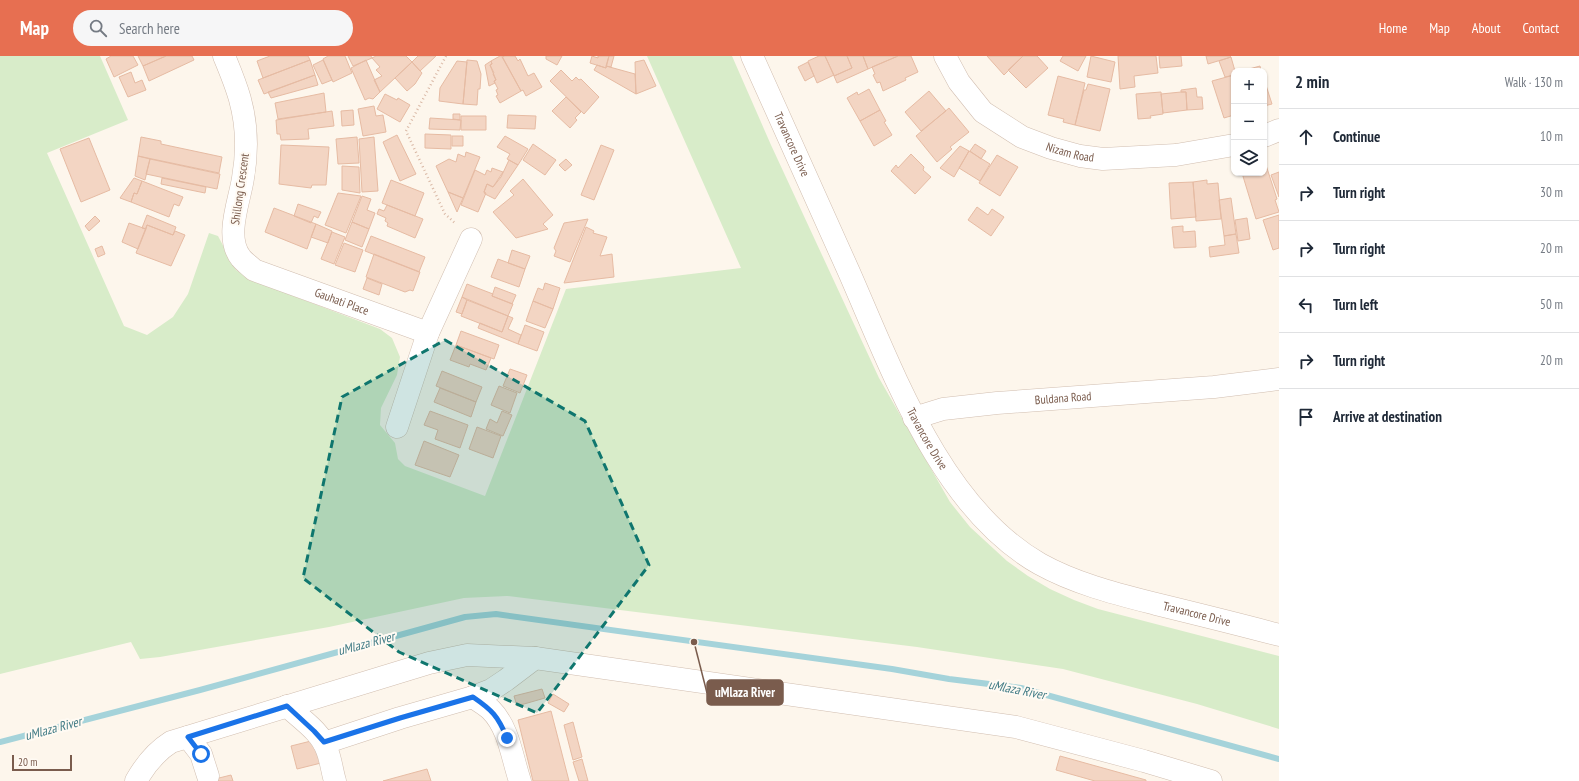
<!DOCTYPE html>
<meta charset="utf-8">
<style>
:root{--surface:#fff;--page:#f6f6f7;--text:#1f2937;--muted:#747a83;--line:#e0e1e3;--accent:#e76f51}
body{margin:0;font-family:"PT Sans Narrow",sans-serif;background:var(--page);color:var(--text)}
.controls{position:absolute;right:12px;top:12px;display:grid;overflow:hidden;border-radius:8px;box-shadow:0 1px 3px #0004}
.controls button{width:36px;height:36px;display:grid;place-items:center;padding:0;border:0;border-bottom:1px solid var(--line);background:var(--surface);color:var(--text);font:20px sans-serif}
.scale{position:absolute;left:12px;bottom:10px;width:60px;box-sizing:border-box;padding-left:4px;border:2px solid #7a5c4d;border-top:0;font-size:11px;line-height:14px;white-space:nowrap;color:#7a5c4d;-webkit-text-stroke:3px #fffaf3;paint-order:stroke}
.stop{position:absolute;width:12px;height:12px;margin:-9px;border:3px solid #1a73e8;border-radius:50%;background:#fff}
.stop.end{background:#1a73e8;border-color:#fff;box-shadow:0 1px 4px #0008}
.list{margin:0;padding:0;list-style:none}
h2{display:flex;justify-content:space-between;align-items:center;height:52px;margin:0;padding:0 16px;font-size:17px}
h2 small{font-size:13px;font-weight:400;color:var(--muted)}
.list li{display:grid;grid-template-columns:26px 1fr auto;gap:12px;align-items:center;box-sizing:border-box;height:56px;padding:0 16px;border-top:1px solid var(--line)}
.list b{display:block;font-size:15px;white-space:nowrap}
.list em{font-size:13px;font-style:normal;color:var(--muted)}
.icon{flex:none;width:22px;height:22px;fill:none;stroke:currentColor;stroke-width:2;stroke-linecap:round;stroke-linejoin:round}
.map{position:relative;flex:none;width:1279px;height:725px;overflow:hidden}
header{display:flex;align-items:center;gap:24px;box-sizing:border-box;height:56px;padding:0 20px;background:var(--accent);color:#fff}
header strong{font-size:19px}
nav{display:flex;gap:22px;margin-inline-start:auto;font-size:14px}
.search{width:280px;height:36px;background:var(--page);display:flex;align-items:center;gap:10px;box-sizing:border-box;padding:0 14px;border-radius:22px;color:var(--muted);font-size:15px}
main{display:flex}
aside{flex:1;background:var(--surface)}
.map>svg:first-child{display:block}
.green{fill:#d8ecc9}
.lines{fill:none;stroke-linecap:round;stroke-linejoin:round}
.stream{stroke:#a5d3da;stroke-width:6}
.building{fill:#f3d5c3;stroke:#e6bba3}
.minor-casing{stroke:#d1beb0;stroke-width:23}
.path{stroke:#d9b8a5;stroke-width:2.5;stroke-dasharray:1 3;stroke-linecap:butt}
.minor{stroke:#fff;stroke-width:22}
.route{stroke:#1a73e8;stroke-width:5}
.marked{fill:#0f766e;fill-opacity:0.2;stroke:#0f766e;stroke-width:3;stroke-dasharray:8 5;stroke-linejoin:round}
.labels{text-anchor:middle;stroke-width:4;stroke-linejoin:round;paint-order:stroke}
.street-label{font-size:12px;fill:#7a5c4d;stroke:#fffaf3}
.water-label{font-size:13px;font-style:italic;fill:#437c86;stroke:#fffaf3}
.leader{fill:none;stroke:#7a5c4d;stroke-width:1.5}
.callout-dot{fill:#7a5c4d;stroke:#fffaf3;stroke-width:1.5}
.callout{fill:#7a5c4d;stroke:#7a5c4d;stroke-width:1.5}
.callout-label{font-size:13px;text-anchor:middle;font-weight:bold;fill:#fff}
</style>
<header>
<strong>Map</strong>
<div class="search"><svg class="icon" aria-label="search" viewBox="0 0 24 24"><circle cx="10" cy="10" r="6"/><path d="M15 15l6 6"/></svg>Search here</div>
<nav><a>Home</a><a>Map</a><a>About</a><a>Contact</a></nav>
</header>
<main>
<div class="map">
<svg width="1279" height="725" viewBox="0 0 1279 725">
<rect width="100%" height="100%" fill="#fdf6ec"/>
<path class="green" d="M0,0H100L128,64L47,97L124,270L147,279L173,261L188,238L209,177L218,180L236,214L249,223L380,273L392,282L400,301L397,319L381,352L380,369L395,387L398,403L405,410L485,440L566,233L741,212L647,0H732L771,89L879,322L950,446L970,471L1007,505L1028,520L1050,533L1074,544L1098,553L1279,600V673L1197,648L1063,613L917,591L507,540L464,542L329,571L160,601L140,603L131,586L0,618Z"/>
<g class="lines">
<path class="stream" d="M0,686L200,634L465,561L496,558L892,613L949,623L1021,632L1279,703"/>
</g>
<path class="building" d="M111,0H133L138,9L114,21L106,3Z
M138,0H166L143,10Z
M166,0H192L194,4L149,25L143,10Z
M270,0H308L310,4L263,22L257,5Z
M328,0H345L352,17L333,26L323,3Z
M348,0H371L372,2L353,10Z
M376,0H406L412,6L380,36L374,24L382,20L376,14L380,11L372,2Z
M418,0H436L420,15L412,6Z
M500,0H502L521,35L500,47L496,40L498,39L496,34L498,33L494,25L496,24L493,18L494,17L490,9L492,8L491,5Z
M505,0H515L518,5L520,3L528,20L534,17L542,31L526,40L523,34L521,35L502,1Z
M546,0H562L557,9L546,3Z
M592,0L598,2V0H609L606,12L590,7Z
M609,0H614L611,11L606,10Z
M819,0H825L834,19L817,27L808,5Z
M825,0H847L852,12L834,20Z
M847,0H863L868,13L837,27L834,20L852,12Z
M863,0H898L868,13Z
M898,0H911L918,16L905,22L906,24L883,35L880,26L877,27L873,19L875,18L872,11Z
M987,0H1023L1004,19Z
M1023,0H1037L1048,12L1026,32L1008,14Z
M1063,0H1086L1078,15L1060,5Z
M1091,0L1115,6L1111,26L1087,21Z
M1118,0H1156L1158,17L1134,20L1135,31L1120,33Z
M1159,0H1181L1182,10L1160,12Z
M1206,0H1230L1231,1L1208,8Z
M1231,1L1235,15L1234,19L1225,21L1219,5Z
M310,4L315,19L264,38L258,24Z
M323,4L332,24L322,28L313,9Z
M366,4L380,36L373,43L369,42L365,44L351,12Z
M467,4L477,5L481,18L480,33H478L477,49L463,48Z
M644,4L656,30L636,38L635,6Z
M457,5L467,6L463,48L439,45L440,32Z
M491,5L492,8L490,9L496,24L494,25L495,27L489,30L485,9Z
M412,6L422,17L415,28L407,35L395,22Z
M808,6L814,20L805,25L798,11Z
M597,9L606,12V10L635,18L636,38L594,14Z
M1260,10L1261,15H1242Z
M561,14L572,25L576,21L579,24L581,23L599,41L584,58L550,25Z
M131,16L135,27L142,24L146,34L128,41L119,21Z
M315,19L318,29L271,42L268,36Z
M1234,19V59L1224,62L1212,25Z
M1058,20L1085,27L1075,69L1063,66L1064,63L1048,59Z
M1264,23L1272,48L1264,50Z
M1088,28L1110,33L1100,75L1075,69L1084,34H1086Z
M1196,32L1197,41H1202L1203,53L1187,54L1186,36H1181V34Z
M869,33L880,54L860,65L847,42L857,36L858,39Z
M929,35L946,55L921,75L905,56Z
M1161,36L1163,58L1150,60L1151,62L1138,63L1136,38Z
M1181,36H1186L1187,54L1163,57L1161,38Z
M324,37L326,56L278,63L275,47Z
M385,38L397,44L398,42L410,49L400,66L377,53Z
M566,41L581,56L575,62L577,64L570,72L552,55Z
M374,50L376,60L383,59L386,76L363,80L358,53Z
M949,52L969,76L950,91L952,93L937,106L916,80Z
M353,54L354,69L342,70L341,55Z
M880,54L886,65L884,66L892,79L874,90L860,65Z
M332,55L334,70L308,73L309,83L281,84L280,78H277L276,64Z
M453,58H460V64L453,63Z
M508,59L536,60L535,73L507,72Z
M461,60H486V74H461Z
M430,62L461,64L460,74L429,73Z
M425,78L451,79V93L425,92Z
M397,79L416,118L400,125L383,86Z
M452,80H463V90H452Z
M505,80L528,93L518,109L507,103L510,98L497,91Z
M141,81L161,85V88L222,101L219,117L138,100Z
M357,81L359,107L338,108L336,83Z
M374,81L378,135L362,136L359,83Z
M89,82L110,134L81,146L60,93Z
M533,88L556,104L545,119L523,104Z
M975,88L986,95L981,103L970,95Z
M281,89L329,91L326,129H312L311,132L279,128Z
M601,89L614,94L594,144L581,139Z
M960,90L969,95L954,121L940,112Z
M969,95L990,108L980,125L959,112Z
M466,96L480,101L463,142L448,136L436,110L449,103L456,106L458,98L465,101Z
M911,98L924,111L923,114L931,121L915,138L891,115L896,109L898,112Z
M997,99L1018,111L1000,140L979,127Z
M138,100L150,103L145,124L135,120Z
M150,103L220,118L217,133L146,118Z
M566,103L572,109L565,115L559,109Z
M1264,103L1277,143L1275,144L1279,156L1256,163L1242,117H1264Z
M509,104L518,109L495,143L485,138L484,136L487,128L493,131L501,121Z
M342,110L359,111L360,137L342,134Z
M492,112L503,116L493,131L487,128L484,136L486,137L478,156L461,149L475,114L485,119L487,114L491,116Z
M1279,116V141L1271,119Z
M134,122L142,125L137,138L134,137L131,146L120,142Z
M162,122L206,131L205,137L161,128Z
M523,123L553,159L543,168L548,173L516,182L493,156L514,139L510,135Z
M391,124L424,137L415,160L382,147Z
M1207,124V128L1218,127L1221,163L1196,165L1193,126Z
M142,125L183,141L179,150L174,148L169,161L131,146L134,137L137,138Z
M1193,126L1196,161L1171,163L1169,127Z
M448,136L463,142L457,156Z
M338,137L361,140L346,177L325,169Z
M362,140L371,143L367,154L375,157L369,173L352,166Z
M1231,142L1236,178L1224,180L1219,144Z
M298,148L321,156L318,162L314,160L311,167L294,160Z
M387,149L423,163L415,182L387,170L388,167L385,165L386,162L377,158L379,153L384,155Z
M977,151L988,159L992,153L1004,161L991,180L968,164Z
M274,152L316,168L307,193L265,176Z
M147,159L176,171L173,179L147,169L146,173L142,172Z
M1279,159V192L1273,194L1263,164Z
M95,160L100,165L89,175L85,170Z
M1247,162L1250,183L1238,185L1235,164Z
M588,163L570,206L554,200L556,195L554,192L564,167Z
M352,166L369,173L362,191L345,184Z
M129,167L146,173L138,193L122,186Z
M316,168L332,175L328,187L311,181Z
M147,169L173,179L175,175L185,179L171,210L136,197Z
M1183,170V176L1195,175L1196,191L1174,192L1172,171Z
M586,171L594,175L593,177L607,181L600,200L612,198L614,221L564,227Z
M332,176L345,181L334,208L321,203Z
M1236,178L1239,197L1210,201L1209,191L1225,189L1224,180Z
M371,180L425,201L419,216L365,195Z
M344,187L363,194L355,216L335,209Z
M102,190L105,198L98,201L95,193Z
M512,194L530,200L525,213L508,207Z
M374,198L420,216L413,235L410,234L405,236L366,221Z
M498,203L525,213L519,231L491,221Z
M367,222L382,228L379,239L363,233Z
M545,227L560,232L553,253L533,245L538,232L543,234Z
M467,228L493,238L492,240L513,248L508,260L462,241Z
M495,231L516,239L512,248L492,240Z
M462,241L467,244L462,258L456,256Z
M467,244L508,260L502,276L461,260Z
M533,245L553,253L545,272L526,265Z
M508,260L513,262L508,273L521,279L518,288L478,272L480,267L502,276Z
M525,269L544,276L537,295L518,288Z
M461,275L499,289L494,303L456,289Z
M456,289L491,302L486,314L470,308L469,311L450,304Z
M510,313L527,319L520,337L503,330Z
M442,315L482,331L476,346L436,330Z
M499,330L517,337L510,357L491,349Z
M440,332L476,346L471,361L434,346Z
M430,355L468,369L460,392L435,383L438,374L424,369Z
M502,355L512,359L503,380L486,373L490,363L497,367Z
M477,371L501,380L493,402L469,393Z
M424,385L459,399L450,421L415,409Z
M542,633L545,642L517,650L514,640Z
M553,638L569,648L564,656L548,647Z
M551,655L569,725H533L518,664Z
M573,666L582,701L573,704L564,669Z
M315,684L321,707L297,713L291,690Z
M1060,700L1146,724V725H1095L1056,714Z
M582,703L588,725H579L573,706Z
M427,713L431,725H383Z
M231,719L233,725H207Z"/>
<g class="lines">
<defs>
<g id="minor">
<path id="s1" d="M224,0C237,31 246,54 246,88C246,99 245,111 243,122C240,144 224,181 241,202C244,206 250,210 254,214L428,277"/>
<path id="s2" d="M752,0C784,72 817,144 849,216C893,316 941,452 1040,508C1076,528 1117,538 1156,548C1197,558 1238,568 1279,579"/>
<path id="s3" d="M945,0L959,26L983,56L1022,81L1051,92L1080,100L1103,103L1176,99L1234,89"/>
<path d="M1264,80L1279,74"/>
<path id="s4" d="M914,362L943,353L997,347L1214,331L1279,323"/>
<path d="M397,371L428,277L471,183"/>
<path d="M473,641C478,645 486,649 491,654C509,672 512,702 520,725"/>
<path d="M287,650C301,663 321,676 327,694C331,704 332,715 335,725"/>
<path d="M188,681L201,698L208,720"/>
<path d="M324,687L400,662L473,641L491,634L506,624L535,602"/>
<path d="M136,725C145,709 155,696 171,686L429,607L467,599L535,602L1016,671L1144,705L1211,725"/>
</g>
</defs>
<use href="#minor" class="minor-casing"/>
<path class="path" d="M446,0L406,75L445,158L456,168"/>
<use href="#minor" class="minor"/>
</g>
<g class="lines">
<path class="route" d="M201,698L188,681L287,650L314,675L324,686L400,662L473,641C492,654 498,660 507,682"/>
</g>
<path class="marked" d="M445,284L585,365L649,509L537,657L399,596L303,522L342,341Z"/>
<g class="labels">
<g class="street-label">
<text dy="4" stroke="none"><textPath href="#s2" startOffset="97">Travancore Drive</textPath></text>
<text dy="4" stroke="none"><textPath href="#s3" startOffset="165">Nizam Road</textPath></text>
<text transform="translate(240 133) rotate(-82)" y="4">Shillong Crescent</text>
<text dy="4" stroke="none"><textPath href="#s1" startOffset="319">Gauhati Place</textPath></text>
<text dy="4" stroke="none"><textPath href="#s4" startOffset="151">Buldana Road</textPath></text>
<text dy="4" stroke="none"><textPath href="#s2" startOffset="421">Travancore Drive</textPath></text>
<text dy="4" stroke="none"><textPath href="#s2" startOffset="757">Travancore Drive</textPath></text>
</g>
<g class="water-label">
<text transform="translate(366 587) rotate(-15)" y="5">uMlaza River</text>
<text transform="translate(1017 633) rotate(11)" y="5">uMlaza River</text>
<text transform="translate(53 672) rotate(-15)" y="5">uMlaza River</text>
</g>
</g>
<path class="leader" d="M694 586L707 637"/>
<circle class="callout-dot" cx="694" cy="586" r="4"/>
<rect class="callout" x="707" y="624" width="76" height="25" rx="4"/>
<g class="callout-label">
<text x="745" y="641">uMlaza River</text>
</g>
</svg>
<div class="controls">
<button>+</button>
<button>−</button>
<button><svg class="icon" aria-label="layers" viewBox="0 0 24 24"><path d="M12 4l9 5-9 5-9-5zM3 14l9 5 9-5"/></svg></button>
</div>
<div class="scale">20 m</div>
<div class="stop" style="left:201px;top:698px"></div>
<div class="stop end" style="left:507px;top:682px"></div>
</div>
<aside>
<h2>2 min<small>Walk · 130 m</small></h2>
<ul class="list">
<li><svg class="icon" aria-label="ahead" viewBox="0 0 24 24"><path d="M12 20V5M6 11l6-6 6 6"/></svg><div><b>Continue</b></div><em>10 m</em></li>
<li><svg class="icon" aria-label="right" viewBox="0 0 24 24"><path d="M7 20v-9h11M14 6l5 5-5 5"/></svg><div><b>Turn right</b></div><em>30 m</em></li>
<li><svg class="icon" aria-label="right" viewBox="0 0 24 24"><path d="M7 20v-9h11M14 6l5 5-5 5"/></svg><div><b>Turn right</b></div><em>20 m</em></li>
<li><svg class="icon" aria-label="left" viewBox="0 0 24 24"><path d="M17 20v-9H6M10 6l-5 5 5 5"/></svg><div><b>Turn left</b></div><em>50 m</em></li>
<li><svg class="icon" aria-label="right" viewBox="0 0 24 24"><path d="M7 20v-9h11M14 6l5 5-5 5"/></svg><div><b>Turn right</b></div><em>20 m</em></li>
<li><svg class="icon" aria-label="arrive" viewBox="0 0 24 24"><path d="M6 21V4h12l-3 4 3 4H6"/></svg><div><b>Arrive at destination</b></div></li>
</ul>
</aside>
</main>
